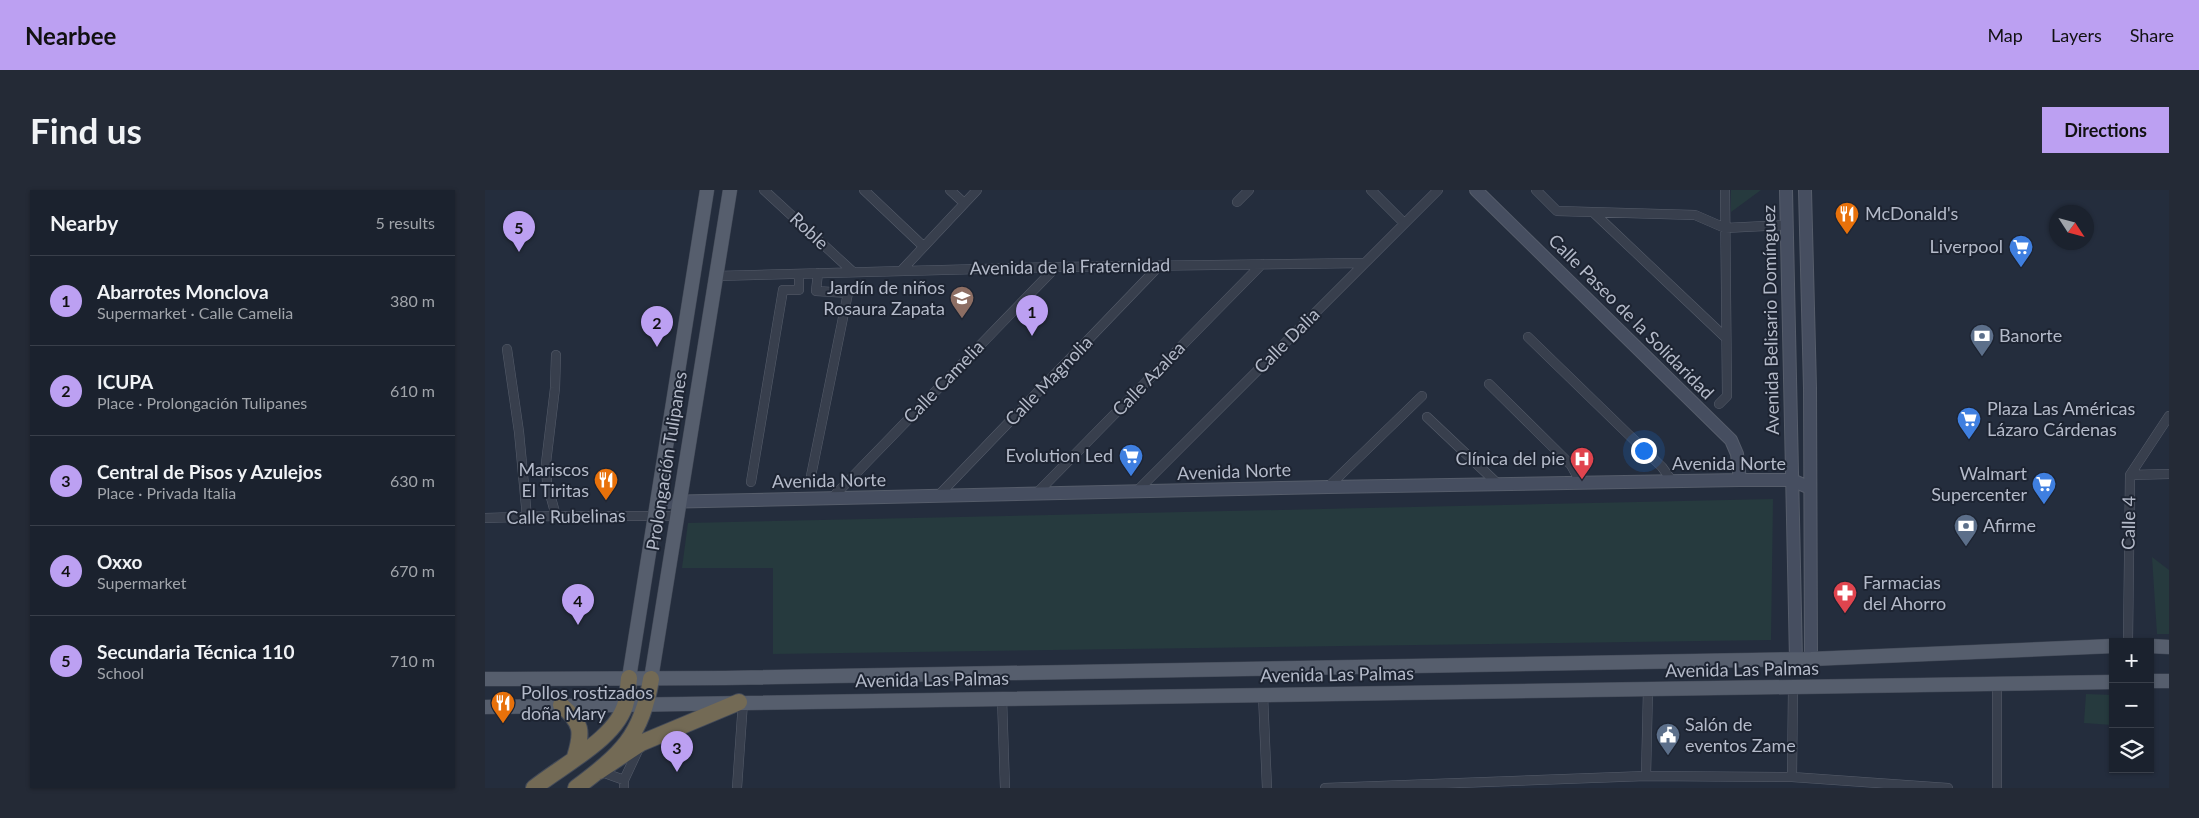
<!DOCTYPE html>
<meta charset="utf-8">
<style>
:root{--surface:#1b222e;--page:#242a36;--text:#f1f3f6;--muted:#a0a4aa;--line:#393f4a;--accent:#bca0f2}
body{margin:0;font-family:Lato,sans-serif;background:var(--page);color:var(--text)}
.controls{position:absolute;right:15px;bottom:15px;display:grid;overflow:hidden;border-radius:0px;box-shadow:0 1px 4px #0004}
.controls button{width:45px;height:45px;display:grid;place-items:center;padding:0;border:0;border-bottom:1px solid var(--line);background:var(--surface);color:var(--text);font:25px sans-serif}
.compass{position:absolute;left:1564px;top:15px;width:45px;height:45px;border-radius:50%;background:var(--surface);box-shadow:0 1px 4px #0004;rotate:126deg}
.you{position:absolute;left:1158px;top:260px;width:18px;height:18px;margin:-12px;border:4px solid #fff;border-radius:50%;background:#1a73e8;box-shadow:0 0 0 8px #1a73e833}
.badge{display:grid;place-items:center;width:32px;height:32px;border-radius:50%;background:var(--accent);color:#111;font-size:16px;font-weight:700}
.pin{position:absolute;translate:-50% -41px;filter:drop-shadow(0 1px 2px #0008)}
.pin::after{content:'';position:absolute;top:26px;width:18px;height:15px;background:inherit;clip-path:polygon(0 0,100% 0,50% 100%)}
.list{margin:0;padding:0;list-style:none}
h2{display:flex;justify-content:space-between;align-items:center;height:65px;margin:0;padding:0 20px;font-size:21px}
h2 small{font-size:16px;font-weight:400;color:var(--muted)}
.list li{display:grid;grid-template-columns:32px 1fr auto;gap:15px;align-items:center;box-sizing:border-box;height:90px;padding:0 20px;border-top:1px solid var(--line)}
.list b{display:block;font-size:19px;white-space:nowrap}
.list p{margin:0;font-size:16px;white-space:nowrap;color:var(--muted)}
.list em{font-size:16px;font-style:normal;color:var(--muted)}
.icon{flex:none;width:28px;height:28px;fill:none;stroke:currentColor;stroke-width:2;stroke-linecap:round;stroke-linejoin:round}
.map{position:relative;flex:none;width:1684px;height:598px;overflow:hidden;border-radius:0px}
header{display:flex;align-items:center;gap:30px;box-sizing:border-box;height:70px;padding:0 25px;background:var(--accent);color:#111}
header strong{font-size:24px}
nav{display:flex;gap:28px;margin-inline-start:auto;font-size:18px}
.intro{display:flex;align-items:center;justify-content:space-between;box-sizing:border-box;height:120px;padding:0 30px}
h1{margin:0;font-size:35px}
.button{padding:12px 22px;border-radius:0px;background:var(--accent);color:#111;font-size:18px;font-weight:700}
main{display:flex;gap:30px;padding:0 30px}
aside{flex:1;background:var(--surface);border-radius:0px;box-shadow:0 1px 4px #0004}
.map>svg:first-child{display:block}
.green{fill:#263a3e}
.lines{fill:none;stroke-linecap:round;stroke-linejoin:round}
.street-casing{stroke:#565d6b;stroke-width:10}
.secondary-casing{stroke:#565d6b;stroke-width:14}
.primary-casing{stroke:#414856;stroke-width:15}
.highway-casing{stroke:#434a58;stroke-width:18}
.street{stroke:#383f4d;stroke-width:9}
.secondary{stroke:#464e60;stroke-width:12}
.primary{stroke:#565e6d;stroke-width:14}
.highway{stroke:#736a55;stroke-width:16}
.labels{text-anchor:middle;stroke-width:4;stroke-linejoin:round;paint-order:stroke}
.poi-label{font-size:18px;fill:#b4bac9;stroke:#1d2432;text-anchor:start}
.street-label{font-size:18px;fill:#b4bac9;stroke:#1d2432}
</style>
<header>
<strong>Nearbee</strong>
<nav><a>Map</a><a>Layers</a><a>Share</a></nav>
</header>
<div class="intro"><h1>Find us</h1><a class="button">Directions</a></div>
<main>
<aside>
<h2>Nearby<small>5 results</small></h2>
<ul class="list">
<li><span class="badge">1</span><div><b>Abarrotes Monclova</b><p>Supermarket · Calle Camelia</p></div><em>380 m</em></li>
<li><span class="badge">2</span><div><b>ICUPA</b><p>Place · Prolongación Tulipanes</p></div><em>610 m</em></li>
<li><span class="badge">3</span><div><b>Central de Pisos y Azulejos</b><p>Place · Privada Italia</p></div><em>630 m</em></li>
<li><span class="badge">4</span><div><b>Oxxo</b><p>Supermarket</p></div><em>670 m</em></li>
<li><span class="badge">5</span><div><b>Secundaria Técnica 110</b><p>School</p></div><em>710 m</em></li>
</ul>
</aside>
<div class="map">
<svg width="1684" height="598" viewBox="0 0 1684 598">
<rect width="100%" height="100%" fill="#242d3d"/>
<path class="green" d="M1246,0H1276L1246,22Z
M1288,309L1286,450L288,464V378H197L203,333Z
M1667,367L1684,380V444H1672Z
M1601,504L1628,505L1627,535L1599,533Z"/>
<g class="lines">
<defs>
<path id="street" d="M279,0L368,82
M379,0L438,56
M465,0L479,13
M886,0L919,33
M1051,0L1072,21L1210,25L1240,38L1302,35
M752,12L764,0
M1109,23L1241,148
M416,81L492,0
M231,86L571,77L880,73
M1043,147L1177,277L1187,291
M22,159L34,242L42,327
M1004,194L1086,275L1096,293
M1234,214L1242,206L1240,0
M942,227L1014,295
M1645,285L1684,284
M326,286L363,103L331,101L333,83
M266,292L298,100H314V84
M843,297L937,206
M651,302L953,0
M551,304L777,74
M453,306L675,75
M347,308L571,77
M71,326L62,293L61,273L70,198L71,165
M0,328L71,326H192
M1643,452L1645,285L1684,226
M1512,494V598
M778,505L782,598
M517,508L520,598
M114,581L139,590
M1161,586L1307,587L1463,598
M1307,587L1308,498
M139,598V590L155,556
M252,598L258,512
M840,598L1161,586L1163,500"/>
<path id="secondary" d="M991,0L1246,250L1252,264L1255,290
M1301,0L1311,470
M1320,0L1325,198L1326,469
M173,312L843,297L1255,290H1307L1325,298"/>
<path id="primary" d="M1665,456L1684,457
M144,488L222,0
M0,489L240,488L1326,469L1628,456
M166,489L245,0
M1665,491H1684
M0,517L1628,492"/>
<path id="highway" d="M76,515C97,533 98,541 90,567
M114,581L156,553L254,512
M49,598C77,575 133,548 141,512C143,504 143,496 144,488
M91,598C136,564 157,546 166,489"/>
</defs>
<use href="#street" class="street-casing"/>
<use href="#secondary" class="secondary-casing"/>
<use href="#primary" class="primary-casing"/>
<use href="#highway" class="highway-casing"/>
<use href="#street" class="street"/>
<use href="#secondary" class="secondary"/>
<use href="#primary" class="primary"/>
<use href="#highway" class="highway"/>
</g>
<defs>
<symbol id="restaurant-pin" viewBox="-11 -11 22 30"><path d="M0 17L-7.5 6A9.5 9.5 0 1 1 7.5 6Z" fill="#e8710a" stroke="#1d2432"/><path d="M-5-6h1v4h1v-4h1v4h1v-4h1v5L-1.5 .5V6h-2V.5L-5-1ZM5-6V6H3V1.5H1.5Q1.5-4 5-6Z" fill="#fff"/></symbol>
<symbol id="supermarket-pin" viewBox="-11 -11 22 30"><path d="M0 17L-7.5 6A9.5 9.5 0 1 1 7.5 6Z" fill="#3f7fe0" stroke="#1d2432"/><path d="M-6-5.5h2.5l.6 2H6L4.5 2H-2.5L-4.4-4H-6ZM-1.5 3.2a1.3 1.3 0 1 0 .1 0ZM3 3.2a1.3 1.3 0 1 0 .1 0Z" fill="#fff"/></symbol>
<symbol id="school-pin" viewBox="-11 -11 22 30"><path d="M0 17L-7.5 6A9.5 9.5 0 1 1 7.5 6Z" fill="#8d6e63" stroke="#1d2432"/><path d="M0-5L7-2L0 1L-7-2ZM-4 1L0 2.5L4 1V4Q0 6-4 4Z" fill="#fff"/></symbol>
<symbol id="bank-pin" viewBox="-11 -11 22 30"><path d="M0 17L-7.5 6A9.5 9.5 0 1 1 7.5 6Z" fill="#5c6f8a" stroke="#1d2432"/><path d="M-6-4H6V4H-6ZM0-2.3a2.3 2.3 0 1 0 0 4.6a2.3 2.3 0 1 0 0-4.6Z" fill="#fff"/></symbol>
<symbol id="hospital-pin" viewBox="-11 -11 22 30"><path d="M0 17L-7.5 6A9.5 9.5 0 1 1 7.5 6Z" fill="#e0444e" stroke="#1d2432"/><path d="M-5-5h3v3.5h4V-5h3V5h-3V1.5h-4V5h-3Z" fill="#fff"/></symbol>
<symbol id="pharmacy-pin" viewBox="-11 -11 22 30"><path d="M0 17L-7.5 6A9.5 9.5 0 1 1 7.5 6Z" fill="#e0444e" stroke="#1d2432"/><path d="M-2-6h4v4h4v4h-4v4h-4v-4h-4v-4h4Z" fill="#fff"/></symbol>
<symbol id="civic-pin" viewBox="-11 -11 22 30"><path d="M0 17L-7.5 6A9.5 9.5 0 1 1 7.5 6Z" fill="#5c6f8a" stroke="#1d2432"/><path d="M-.6-6.5H3V-4.5H.6V-3L4-1V1h2V6H-6V1h2V-1L-.6-3ZM-1.2 2.5V6h2.4V2.5Z" fill="#fff"/></symbol>
</defs>
<g fill-rule="evenodd">
<use href="#restaurant-pin" x="1348" y="10" width="28" height="38"/>
<use href="#supermarket-pin" x="1522" y="43" width="28" height="38"/>
<use href="#school-pin" x="463" y="94" width="28" height="38"/>
<use href="#bank-pin" x="1483" y="132" width="28" height="38"/>
<use href="#supermarket-pin" x="1470" y="215" width="28" height="38"/>
<use href="#supermarket-pin" x="632" y="252" width="28" height="38"/>
<use href="#hospital-pin" x="1083" y="255" width="28" height="38"/>
<use href="#restaurant-pin" x="107" y="276" width="28" height="38"/>
<use href="#supermarket-pin" x="1545" y="280" width="28" height="38"/>
<use href="#bank-pin" x="1467" y="322" width="28" height="38"/>
<use href="#pharmacy-pin" x="1346" y="389" width="28" height="38"/>
<use href="#restaurant-pin" x="4" y="499" width="28" height="38"/>
<use href="#civic-pin" x="1169" y="531" width="28" height="38"/>
</g>
<g class="labels">
<g class="poi-label">
<text x="1380" y="30">McDonald's</text>
<text x="1518" y="63" text-anchor="end">Liverpool</text>
<text x="460" y="104" text-anchor="end">Jardín de niños<tspan x="460" dy="21">Rosaura Zapata</tspan></text>
<text x="1514" y="152">Banorte</text>
<text x="1502" y="225">Plaza Las Américas<tspan x="1502" dy="21">Lázaro Cárdenas</tspan></text>
<text x="628" y="272" text-anchor="end">Evolution Led</text>
<text x="1080" y="275" text-anchor="end">Clínica del pie</text>
<text x="104" y="286" text-anchor="end">Mariscos<tspan x="104" dy="21">El Tiritas</tspan></text>
<text x="1542" y="290" text-anchor="end">Walmart<tspan x="1542" dy="21">Supercenter</tspan></text>
<text x="1498" y="342">Afirme</text>
<text x="1378" y="399">Farmacias<tspan x="1378" dy="21">del Ahorro</tspan></text>
<text x="36" y="509">Pollos rostizados<tspan x="36" dy="21">doña Mary</tspan></text>
<text x="1200" y="541">Salón de<tspan x="1200" dy="21">eventos Zame</tspan></text>
</g>
<g class="street-label">
<text transform="translate(324 41) rotate(43)" y="6">Roble</text>
<text transform="translate(585 77) rotate(-1)" y="6">Avenida de la Fraternidad</text>
<text transform="translate(1146 127) rotate(45)" y="6">Calle Paseo de la Solidaridad</text>
<text transform="translate(1286 130) rotate(-91)" y="6">Avenida Belisario Domínguez</text>
<text transform="translate(802 151) rotate(-45)" y="6">Calle Dalia</text>
<text transform="translate(664 189) rotate(-46)" y="6">Calle Azalea</text>
<text transform="translate(564 191) rotate(-46)" y="6">Calle Magnolia</text>
<text transform="translate(459 192) rotate(-46)" y="6">Calle Camelia</text>
<text transform="translate(182 271) rotate(-81)" y="6">Prolongación Tulipanes</text>
<text x="1244" y="280">Avenida Norte</text>
<text transform="translate(749 282) rotate(-2)" y="6">Avenida Norte</text>
<text transform="translate(344 291) rotate(-1)" y="6">Avenida Norte</text>
<text transform="translate(81 327) rotate(-1)" y="6">Calle Rubelinas</text>
<text transform="translate(1644 333) rotate(-89)" y="6">Calle 4</text>
<text transform="translate(1257 480) rotate(-1)" y="6">Avenida Las Palmas</text>
<text transform="translate(852 485) rotate(-1)" y="6">Avenida Las Palmas</text>
<text transform="translate(447 490) rotate(-1)" y="6">Avenida Las Palmas</text>
</g>
</g>
</svg>
<div class="controls">
<button>+</button>
<button>−</button>
<button><svg class="icon" aria-label="layers" viewBox="0 0 24 24"><path d="M12 4l9 5-9 5-9-5zM3 14l9 5 9-5"/></svg></button>
</div>
<svg class="compass" viewBox="-18 -18 36 36"><path d="M0-13l5 13h-10z" fill="#e53935"/><path d="M0 13l5-13h-10z" fill="#a0a4aa"/></svg>
<div class="you"></div>
<div class="pin badge" style="left:547px;top:146px">1</div>
<div class="pin badge" style="left:172px;top:157px">2</div>
<div class="pin badge" style="left:192px;top:582px">3</div>
<div class="pin badge" style="left:93px;top:435px">4</div>
<div class="pin badge" style="left:34px;top:62px">5</div>
</div>
</main>
